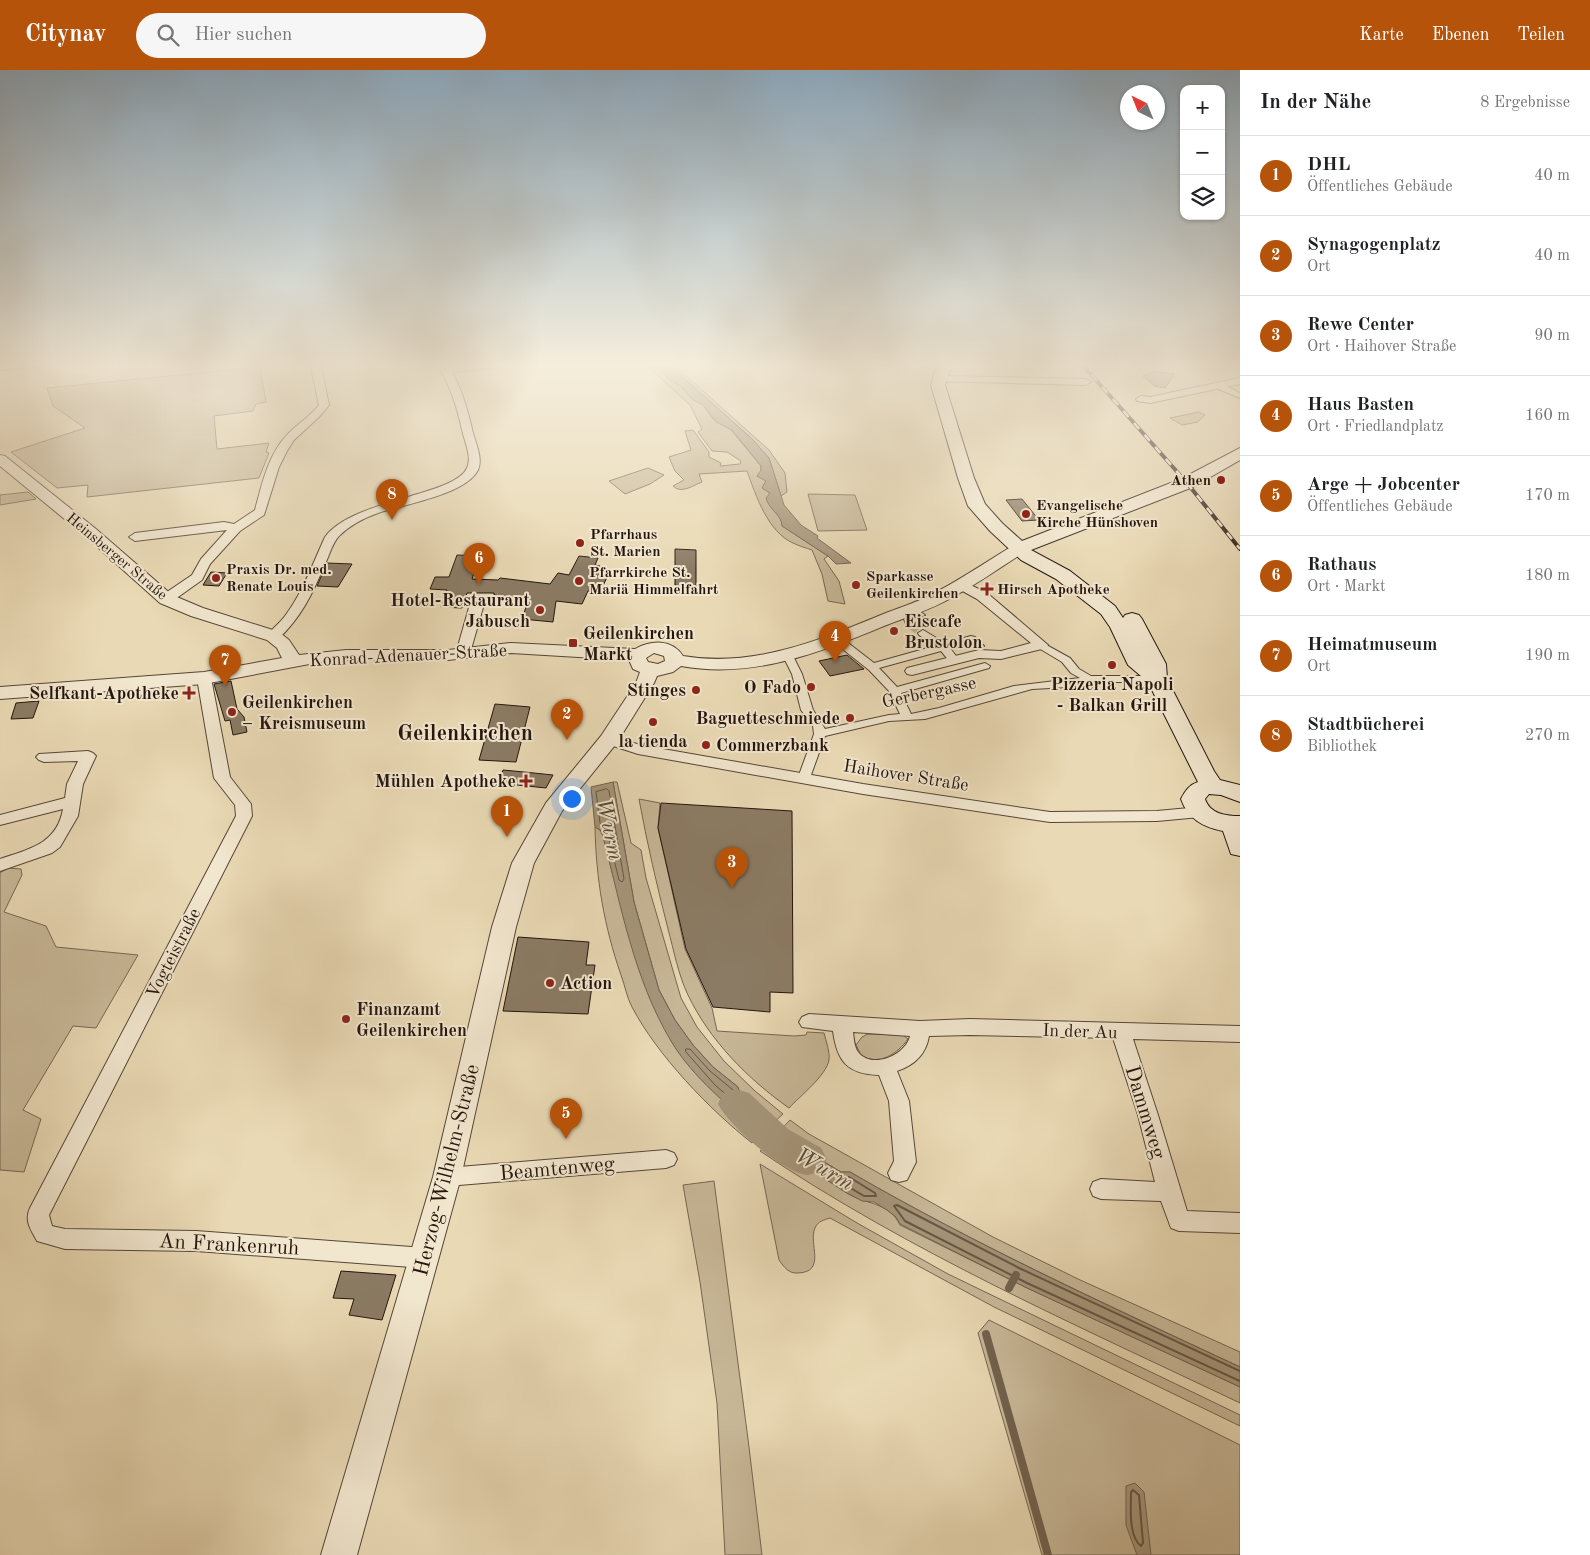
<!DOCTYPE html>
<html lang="de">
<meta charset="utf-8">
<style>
:root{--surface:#fff;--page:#f6f6f6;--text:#202124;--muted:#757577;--line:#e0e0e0;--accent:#b45309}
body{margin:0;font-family:"Old Standard TT",serif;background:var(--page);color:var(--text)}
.controls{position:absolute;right:15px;top:15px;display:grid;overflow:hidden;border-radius:10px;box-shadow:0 1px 4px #0004}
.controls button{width:45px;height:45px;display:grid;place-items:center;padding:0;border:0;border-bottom:1px solid var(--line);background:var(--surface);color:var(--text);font:25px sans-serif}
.compass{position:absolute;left:1120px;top:15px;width:45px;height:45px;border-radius:50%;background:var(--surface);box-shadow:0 1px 4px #0004;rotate:317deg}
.you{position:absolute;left:571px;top:728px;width:18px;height:18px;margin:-12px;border:4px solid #fff;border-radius:50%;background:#1a73e8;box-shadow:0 0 0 8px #1a73e833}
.badge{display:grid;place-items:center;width:32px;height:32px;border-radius:50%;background:var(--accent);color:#fff;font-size:16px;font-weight:700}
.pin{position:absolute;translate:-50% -41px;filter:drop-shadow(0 1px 2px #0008)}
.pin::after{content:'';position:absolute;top:26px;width:18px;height:15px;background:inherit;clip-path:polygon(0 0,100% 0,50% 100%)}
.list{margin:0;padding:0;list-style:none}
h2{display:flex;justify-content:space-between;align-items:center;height:65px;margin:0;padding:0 20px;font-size:21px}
h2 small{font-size:16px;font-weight:400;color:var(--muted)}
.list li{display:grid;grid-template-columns:32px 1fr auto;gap:15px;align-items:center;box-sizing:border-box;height:80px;padding:0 20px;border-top:1px solid var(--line)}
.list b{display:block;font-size:19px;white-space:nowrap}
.list p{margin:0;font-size:16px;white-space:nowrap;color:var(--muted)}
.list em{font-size:16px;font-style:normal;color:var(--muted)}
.icon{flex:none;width:28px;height:28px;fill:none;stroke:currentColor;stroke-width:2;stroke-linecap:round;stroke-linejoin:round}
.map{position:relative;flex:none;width:1240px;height:1485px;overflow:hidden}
header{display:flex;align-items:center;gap:30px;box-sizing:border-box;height:70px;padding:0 25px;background:var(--accent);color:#fff}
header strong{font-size:24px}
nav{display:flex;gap:28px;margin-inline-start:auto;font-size:18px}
.search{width:350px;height:45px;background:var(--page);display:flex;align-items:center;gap:12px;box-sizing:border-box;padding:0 18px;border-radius:28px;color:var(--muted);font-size:19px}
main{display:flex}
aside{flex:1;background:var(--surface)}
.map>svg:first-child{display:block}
.green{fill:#c8b898;stroke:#766652}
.water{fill:#a6967b;stroke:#72624f}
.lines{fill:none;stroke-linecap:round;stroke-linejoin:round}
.shore-far1{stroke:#665644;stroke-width:1}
.shore{stroke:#665644;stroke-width:2}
.stream{stroke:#72624f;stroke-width:8}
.river{fill:#a6967b;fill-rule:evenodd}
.building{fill:#8b7b64;stroke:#25150d}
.pedestrian-tunnel{stroke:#c2b293;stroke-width:11;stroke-dasharray:11 5.5;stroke-linecap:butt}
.pedestrian-casing{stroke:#564637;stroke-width:2}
.minor-casing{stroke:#564637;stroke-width:2}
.tertiary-casing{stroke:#564637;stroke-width:2}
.secondary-casing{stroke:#25150d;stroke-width:2}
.pedestrian{fill:#f1e6ce;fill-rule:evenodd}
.minor{fill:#f1e6ce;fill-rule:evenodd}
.tertiary{fill:#f1e6ce;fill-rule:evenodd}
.secondary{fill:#f1e6ce;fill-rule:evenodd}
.rail-casing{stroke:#25150d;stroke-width:4}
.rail{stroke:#f1e6ce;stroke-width:2.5;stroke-dasharray:8;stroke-linecap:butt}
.poi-dot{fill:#8f2418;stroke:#f1e6ce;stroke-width:2}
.labels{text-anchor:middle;stroke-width:4;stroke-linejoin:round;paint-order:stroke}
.far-poi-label{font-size:15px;font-weight:bold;fill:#25150d;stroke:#f1e6ce;text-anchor:start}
.far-street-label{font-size:15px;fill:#25150d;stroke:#f1e6ce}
.poi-label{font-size:18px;font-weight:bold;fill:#25150d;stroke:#f1e6ce;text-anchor:end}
.street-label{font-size:18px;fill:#25150d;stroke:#f1e6ce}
.near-street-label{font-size:21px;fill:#25150d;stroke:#f1e6ce}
.district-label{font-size:22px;font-weight:bold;fill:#25150d;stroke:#f1e6ce}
.near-water-label{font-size:22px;font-style:italic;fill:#594939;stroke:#f1e6ce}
</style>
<header>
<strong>Citynav</strong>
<div class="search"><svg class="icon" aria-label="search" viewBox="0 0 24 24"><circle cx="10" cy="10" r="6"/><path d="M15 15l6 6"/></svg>Hier suchen</div>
<nav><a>Karte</a><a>Ebenen</a><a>Teilen</a></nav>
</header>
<main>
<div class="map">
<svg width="1240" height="1485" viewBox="0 0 1240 1485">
<rect width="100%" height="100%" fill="#e9d9b4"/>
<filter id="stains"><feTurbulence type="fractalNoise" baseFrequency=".004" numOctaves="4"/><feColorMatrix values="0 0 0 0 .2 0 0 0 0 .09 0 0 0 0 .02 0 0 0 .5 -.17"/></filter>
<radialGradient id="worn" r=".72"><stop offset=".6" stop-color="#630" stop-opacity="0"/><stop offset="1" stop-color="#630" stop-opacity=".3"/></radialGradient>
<path class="green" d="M644,293H652L671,311L681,316L692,329L703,335L713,349L731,360L761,396V401L757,406L766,411L762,418L770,423L767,428C769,440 782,444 782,456L828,486L824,489L839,511L845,534L828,531L822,504L812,480C806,478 799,476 793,473C768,462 756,426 747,401L699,404L702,412C692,416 681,424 673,416L684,410L675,401L669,387L691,380L685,361L693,360L709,382V387L721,393L720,396L740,394L741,391L727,382L712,381L698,362L702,359L690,335Z
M667,293H672L769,380L785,403L787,422L781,426L769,388L750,367Z
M260,297L266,332L256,334L253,341L214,346L217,379L269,373L266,382L269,383L259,408L87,427L88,415L57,418L11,382L85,358L53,336L47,318Z
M1199,342L1205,345L1198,352L1182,355L1170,348Z
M648,398L664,405L650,414L625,424L609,411Z
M28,422L36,429L0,435V425Z
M808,424L855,425L867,460L818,461Z
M613,712H617L631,773L641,780L646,808L681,928L697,957L724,991L755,1021L783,1044L770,1056L743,1033L738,1017L713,997L693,975L675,950L659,920L634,832Z
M639,729L660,733L658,758L685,879L712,938L717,961L794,966L806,965L807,962L824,963C826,971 830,982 829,990C826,1006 800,1026 789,1038C748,1009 710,971 688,925C678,904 674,881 668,859C657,816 647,773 639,729Z
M595,757L600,760L603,766L613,806L672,972L696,1004L761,1064L752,1073C710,1040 657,985 632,937C627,928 625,916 621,905C604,856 596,809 595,757Z
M8,798L21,799L22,805L4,842L46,856L56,877L138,885L96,958L73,956L23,1040L41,1049L24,1102L0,1100V803Z
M868,964L903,965L908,969C898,983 879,997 861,985L856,975L862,967Z
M790,1050L809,1064L993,1167L1078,1209L1240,1282V1297C1108,1235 976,1175 850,1102H841L777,1064Z
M770,1072C796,1088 820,1106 845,1122C865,1135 888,1131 900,1155L1025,1217L1240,1317V1333C1076,1255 910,1182 760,1081Z
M760,1094L857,1153L948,1204L1240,1345V1356L994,1237L830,1148C824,1150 818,1151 815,1158C808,1173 827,1202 798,1203C789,1204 784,1197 779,1190Z
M714,1111L748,1369L762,1485H725L717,1333L700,1212L683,1115Z
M989,1250L1240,1375V1485H1042L978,1263Z"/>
<path class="water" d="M652,293H667L752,369L769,388L784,435L801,455L818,466L817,468L851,493L836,494L828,486L782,456C782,445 769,440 766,428L770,423L762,418L766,411L757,406L761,400V396L732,360L716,352L703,335L692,329L681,316L671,311Z
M613,712L634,832L659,920L675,950L693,975L713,997L738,1017L743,1033L770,1056L761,1064C729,1036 693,1008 671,971C634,909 621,836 603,766L600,760L595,757L591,717Z
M777,1064L841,1102H850C976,1175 1108,1236 1240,1297V1317L1025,1217L900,1154L896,1147L887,1140L874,1132L862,1131L847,1123L770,1072Z
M1135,1413L1144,1422L1151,1485H1137L1126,1455V1416Z"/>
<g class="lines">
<path class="shore-far1" d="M607,719L609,721L624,809L622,812L619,810L608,765L600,753L596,722Z
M686,979H690L710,1001L733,1020L736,1033L715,1015L686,982Z"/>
<path class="shore" d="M840,1107H849L875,1123L876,1126H864L839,1111Z
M1240,1301L1019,1198L897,1135L894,1136L905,1151L1027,1213L1240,1311
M1133,1420L1139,1425L1143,1473L1141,1476C1128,1466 1131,1437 1131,1422Z"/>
<path class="stream" d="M1009,1218L1016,1205
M986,1264L1048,1485"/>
<path class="river" d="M736,1019L749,1023L788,1059L821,1078L827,1089L821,1100C817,1102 811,1105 807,1105C782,1102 729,1056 718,1034L723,1023Z"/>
</g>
<path class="building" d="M1154,301L1175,304L1165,318L1154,316L1143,306Z
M1022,429L1039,450L1022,451L1006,430Z
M675,479L696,480V520L675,515Z
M457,485L480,486L472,509L498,510L500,508L550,514L558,503L569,505L579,486L598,488L595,495L600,496L599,499L610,501L600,522L588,521L582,534L556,531L553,552L522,549L529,528L499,526L494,525V523H467L462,538L441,537L447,520L430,519L435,507H449Z
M327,493L352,494L338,517L317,516Z
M211,502L227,503L219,516L203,515Z
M847,585L864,599L830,606L819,591Z
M231,611L237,639L244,647L247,662L233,665L230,650L225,651L214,614Z
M39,631L33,648L11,649L16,633Z
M495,634L530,637L516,692L479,690Z
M503,700L524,702L553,705L546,718L498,713Z
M661,733L792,741L793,923L770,922V942L713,937L686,879L658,758Z
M518,867L589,872L586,895H595L588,944L503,941Z
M341,1201L396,1205L382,1250L349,1245L354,1229L333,1228Z"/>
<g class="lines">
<path class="pedestrian-tunnel" d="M910,552L923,563"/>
<defs>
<path id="pedestrian" d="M1216,314H1222L1240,323V328L1216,318Z
M916,539L925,545L915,550L914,554H906L904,549L912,544L911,542Z
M923,560L945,573L971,566L975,567L984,576L979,579L969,573L950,578L959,590L954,593L950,592L941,581L879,598L897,617L985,593L990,596L989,598L901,623L911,644L939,638L1014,616L1080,608L1071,603L1062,592L1037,577L1036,575L1041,572L1070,588L1079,599L1091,606H1157L1162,609L1157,612H1090L1068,617L1032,619L925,649L889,651L825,666L811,705L809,708H801L799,705L814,664L813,656L801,640L792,604L784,588L785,586H793L802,604L813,640L825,659L889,645L900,644L889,621L869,600L835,573L834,571L835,569H843L874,593L935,576L919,565L918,563Z"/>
<path id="minor" d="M18,293H51L46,296L0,300V294Z
M310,293H320L329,335L319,347L294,370L287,381L279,397L264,445L240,461L210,494L202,510L171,532H161L159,529L161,526L192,505L201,489L227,460L135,471L129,467L135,463L224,452L234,454L255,440C262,414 268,385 287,365C297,354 310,347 319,335Z
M436,293H446L449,297L487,293H514L509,296L452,302C463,322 468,342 473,363C476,374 483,389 478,400C465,425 404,434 378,443C364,448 350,455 339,466C332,473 329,487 324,496C313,523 300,549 278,569H268L266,566C272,559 280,553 285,546C303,522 313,493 325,467C353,429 455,426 467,398C472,387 465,372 462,360C457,336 450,314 436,293Z
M939,306L1086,309L1091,312L1086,315L936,311V307Z
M1240,308V314L1150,333L1137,331L1136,329L1141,326L1150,327Z
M962,511L987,523L1048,575L1046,578L1001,589L979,588L912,605L907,604L905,601L907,598L979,580L1001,581L1031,573L977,529L957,518L956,515L957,512Z
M477,530L484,534L470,583L463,587L458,586L456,583L470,534Z
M204,604L209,605L211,608L230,707L251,734L252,746L49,1145L52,1156L65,1159L196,1161L425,1178L433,1181L436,1188L433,1195L425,1198L196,1181L65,1179L37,1171C31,1160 24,1151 30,1138L236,746L235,735L214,708L197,608L199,605Z
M609,665L640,675L863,714L1050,742L1157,741L1200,737L1206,738L1208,742L1206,746L1200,747L1157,751L1050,752L863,724L638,684L604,673L601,670L604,667Z
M88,681L93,683L96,686L83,714L78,746L60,777L52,783L0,801V789C29,779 57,774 63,739L0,755V745L65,728L67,714L78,691L44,692L39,690L36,687L39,684Z
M809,944L920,951L970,949L1240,956V972L1133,969L1158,1045L1187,1141L1240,1143V1163L1179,1161L1171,1158L1161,1131L1101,1129L1093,1126L1090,1119L1093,1112L1101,1109L1155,1112L1138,1045L1113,968L970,965L929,966C926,984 915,995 897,1001L909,1031L916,1092L907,1110L899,1112L891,1110L888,1103L894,1091L889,1031L879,1005C847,1004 837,991 833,961L802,957L799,952L802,947ZM853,962L910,966C906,985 872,1000 858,982C854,976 854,969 853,962Z
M666,1080L674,1083L677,1089L674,1095L666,1098L447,1116L439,1114L436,1107L439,1100L447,1098Z"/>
<path id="tertiary" d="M0,385L5,386L96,459L172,525L203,538L279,562L289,570L299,585L346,580H448L511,573L635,579C651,570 672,569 683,586C752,598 818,571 881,545C901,537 921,531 940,520C966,506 989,490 1014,475H1026L1028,478L1026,481C1001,497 977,514 951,528C930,540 907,547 884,556C819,583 752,609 681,596L673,602L657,606L654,613L616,674L562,741L534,793L516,857L461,1107L357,1485H321L433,1107L492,857L512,793L546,733L601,666L636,613L640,602L633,599L629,590L511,583L448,590H346L320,592L204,614L0,629V617L204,602L282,588L277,578L267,570L191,546L160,533L84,465L0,396ZM654,583L664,586L665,591L658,594L648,592L646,588Z"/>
<path id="secondary" d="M943,293H957L949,303L945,315L974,408L985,434L1002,453L1022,471L1181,409L1240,378V390L1193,417L1031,480L1070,501L1115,536L1123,548L1125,545L1132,543L1139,545L1142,549L1166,594L1167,609L1214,701L1220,710L1240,715V732L1221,725L1209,724L1205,729C1210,744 1226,746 1240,746V786L1231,784L1223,761C1203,757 1188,749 1181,729C1185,721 1189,715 1198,712L1148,612L1128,595L1110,557L1101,544L1056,509L1021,490L990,461L968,436L958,408L931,315L935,302Z"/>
</defs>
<use href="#pedestrian" class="pedestrian-casing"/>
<use href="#minor" class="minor-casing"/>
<use href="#tertiary" class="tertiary-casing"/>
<use href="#secondary" class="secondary-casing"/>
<use href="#pedestrian" class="pedestrian"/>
<use href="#minor" class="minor"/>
<use href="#tertiary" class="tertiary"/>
<use href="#secondary" class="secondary"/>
<defs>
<path id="rail" d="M1081,293L1187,413L1240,479"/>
</defs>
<use href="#rail" class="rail-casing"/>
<use href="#rail" class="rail"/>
</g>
<linearGradient id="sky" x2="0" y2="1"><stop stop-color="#8da8bc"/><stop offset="0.59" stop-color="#f5eedd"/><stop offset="1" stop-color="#f5eedd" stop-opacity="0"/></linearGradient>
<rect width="1240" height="500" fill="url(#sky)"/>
<g class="poi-dot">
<circle cx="1221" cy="410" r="5"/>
<circle cx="1026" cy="444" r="5"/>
<circle cx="580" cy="473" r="5"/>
<circle cx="216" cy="508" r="5"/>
<circle cx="579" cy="511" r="5"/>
<circle cx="856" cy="515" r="5"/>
<path d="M984.5 511.5h5v5h5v5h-5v5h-5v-5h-5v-5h5z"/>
<circle cx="540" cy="540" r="5"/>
<circle cx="894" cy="561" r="5"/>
<rect x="568" y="568" width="10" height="10" rx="2.5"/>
<circle cx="1112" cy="595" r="5"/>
<circle cx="811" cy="617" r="5"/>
<circle cx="696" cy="620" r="5"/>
<path d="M186.5 615.5h5v5h5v5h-5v5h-5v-5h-5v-5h5z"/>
<circle cx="232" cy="642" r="5"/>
<circle cx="850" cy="648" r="5"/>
<circle cx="653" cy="652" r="5"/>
<circle cx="706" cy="675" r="5"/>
<path d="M523.5 703.5h5v5h5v5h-5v5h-5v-5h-5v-5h5z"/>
<circle cx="550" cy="913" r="5"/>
<circle cx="346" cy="949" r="5"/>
</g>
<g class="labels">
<g class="far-poi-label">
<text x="1211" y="415" text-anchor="end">Athen</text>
<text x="1036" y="440">Evangelische<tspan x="1036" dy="17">Kirche Hünshoven</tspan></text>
<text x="590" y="469">Pfarrhaus<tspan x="590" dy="17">St. Marien</tspan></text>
<text x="226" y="504">Praxis Dr. med.<tspan x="226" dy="17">Renate Louis</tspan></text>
<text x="589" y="507">Pfarrkirche St.<tspan x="589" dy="17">Mariä Himmelfahrt</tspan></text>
<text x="866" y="511">Sparkasse<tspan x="866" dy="17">Geilenkirchen</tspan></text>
<text x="997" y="524">Hirsch Apotheke</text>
</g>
<g class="far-street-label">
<text transform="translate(117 486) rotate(40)" y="5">Heinsberger Straße</text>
</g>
<g class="poi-label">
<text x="530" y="536">Hotel-Restaurant<tspan x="530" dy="21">Jabusch</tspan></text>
<text x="904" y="557" text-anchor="start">Eiscafe<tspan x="904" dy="21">Brustolon</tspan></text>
<text x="583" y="569" text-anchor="start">Geilenkirchen<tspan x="583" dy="21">Markt</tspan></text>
<text x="1112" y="620" text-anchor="middle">Pizzeria Napoli<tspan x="1112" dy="21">- Balkan Grill</tspan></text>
<text x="801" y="623">O Fado</text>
<text x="686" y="626">Stinges</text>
<text x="179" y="629">Selfkant-Apotheke</text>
<text x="242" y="638" text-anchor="start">Geilenkirchen<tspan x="242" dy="21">– Kreismuseum</tspan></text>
<text x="840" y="654">Baguetteschmiede</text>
<text x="653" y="677" text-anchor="middle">la tienda</text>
<text x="716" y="681" text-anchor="start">Commerzbank</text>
<text x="516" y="717">Mühlen Apotheke</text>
<text x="560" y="919" text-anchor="start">Action</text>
<text x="356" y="945" text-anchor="start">Finanzamt<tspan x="356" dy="21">Geilenkirchen</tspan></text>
</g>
<g class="street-label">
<text transform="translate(408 585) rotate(-3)" y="6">Konrad-Adenauer-Straße</text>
<text transform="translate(929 622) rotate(-12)" y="6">Gerbergasse</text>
<text transform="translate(906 705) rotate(9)" y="6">Haihover Straße</text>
<text transform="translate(173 883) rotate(-63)" y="6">Vogteistraße</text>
<text transform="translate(1080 961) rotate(2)" y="6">In der Au</text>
</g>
<g class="near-street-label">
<text transform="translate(1146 1042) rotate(73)" y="7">Dammweg</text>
<text transform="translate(557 1098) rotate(-5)" y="7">Beamtenweg</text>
<text transform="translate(446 1100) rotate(-76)" y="7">Herzog-Wilhelm-Straße</text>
<text transform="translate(229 1174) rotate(3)" y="7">An Frankenruh</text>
</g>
<g class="district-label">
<text x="465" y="670">Geilenkirchen</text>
</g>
<g class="near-water-label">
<text transform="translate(611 759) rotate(78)" y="8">Wurm</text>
<text transform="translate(825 1098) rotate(30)" y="8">Wurm</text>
</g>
</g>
<rect width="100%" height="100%" filter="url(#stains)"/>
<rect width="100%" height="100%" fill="url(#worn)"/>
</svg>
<div class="controls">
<button>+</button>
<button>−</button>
<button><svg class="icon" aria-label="layers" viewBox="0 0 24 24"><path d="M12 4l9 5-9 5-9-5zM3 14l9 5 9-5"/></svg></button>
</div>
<svg class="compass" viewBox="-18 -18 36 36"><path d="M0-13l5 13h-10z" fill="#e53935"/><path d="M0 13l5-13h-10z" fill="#757577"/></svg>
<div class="you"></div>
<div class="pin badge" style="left:507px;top:767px">1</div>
<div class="pin badge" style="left:567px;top:670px">2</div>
<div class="pin badge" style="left:732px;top:818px">3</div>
<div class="pin badge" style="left:835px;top:592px">4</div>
<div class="pin badge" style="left:566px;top:1069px">5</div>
<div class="pin badge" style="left:479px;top:514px">6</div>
<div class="pin badge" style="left:225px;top:616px">7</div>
<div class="pin badge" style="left:392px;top:450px">8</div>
</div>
<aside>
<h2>In der Nähe<small>8 Ergebnisse</small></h2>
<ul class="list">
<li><span class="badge">1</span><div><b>DHL</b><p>Öffentliches Gebäude</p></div><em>40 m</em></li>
<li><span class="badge">2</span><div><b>Synagogenplatz</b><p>Ort</p></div><em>40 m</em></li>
<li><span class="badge">3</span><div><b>Rewe Center</b><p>Ort · Haihover Straße</p></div><em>90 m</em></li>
<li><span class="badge">4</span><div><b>Haus Basten</b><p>Ort · Friedlandplatz</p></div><em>160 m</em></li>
<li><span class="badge">5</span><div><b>Arge + Jobcenter</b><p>Öffentliches Gebäude</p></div><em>170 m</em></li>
<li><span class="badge">6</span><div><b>Rathaus</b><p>Ort · Markt</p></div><em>180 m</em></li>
<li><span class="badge">7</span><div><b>Heimatmuseum</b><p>Ort</p></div><em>190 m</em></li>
<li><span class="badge">8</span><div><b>Stadtbücherei</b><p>Bibliothek</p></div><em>270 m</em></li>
</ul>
</aside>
</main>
